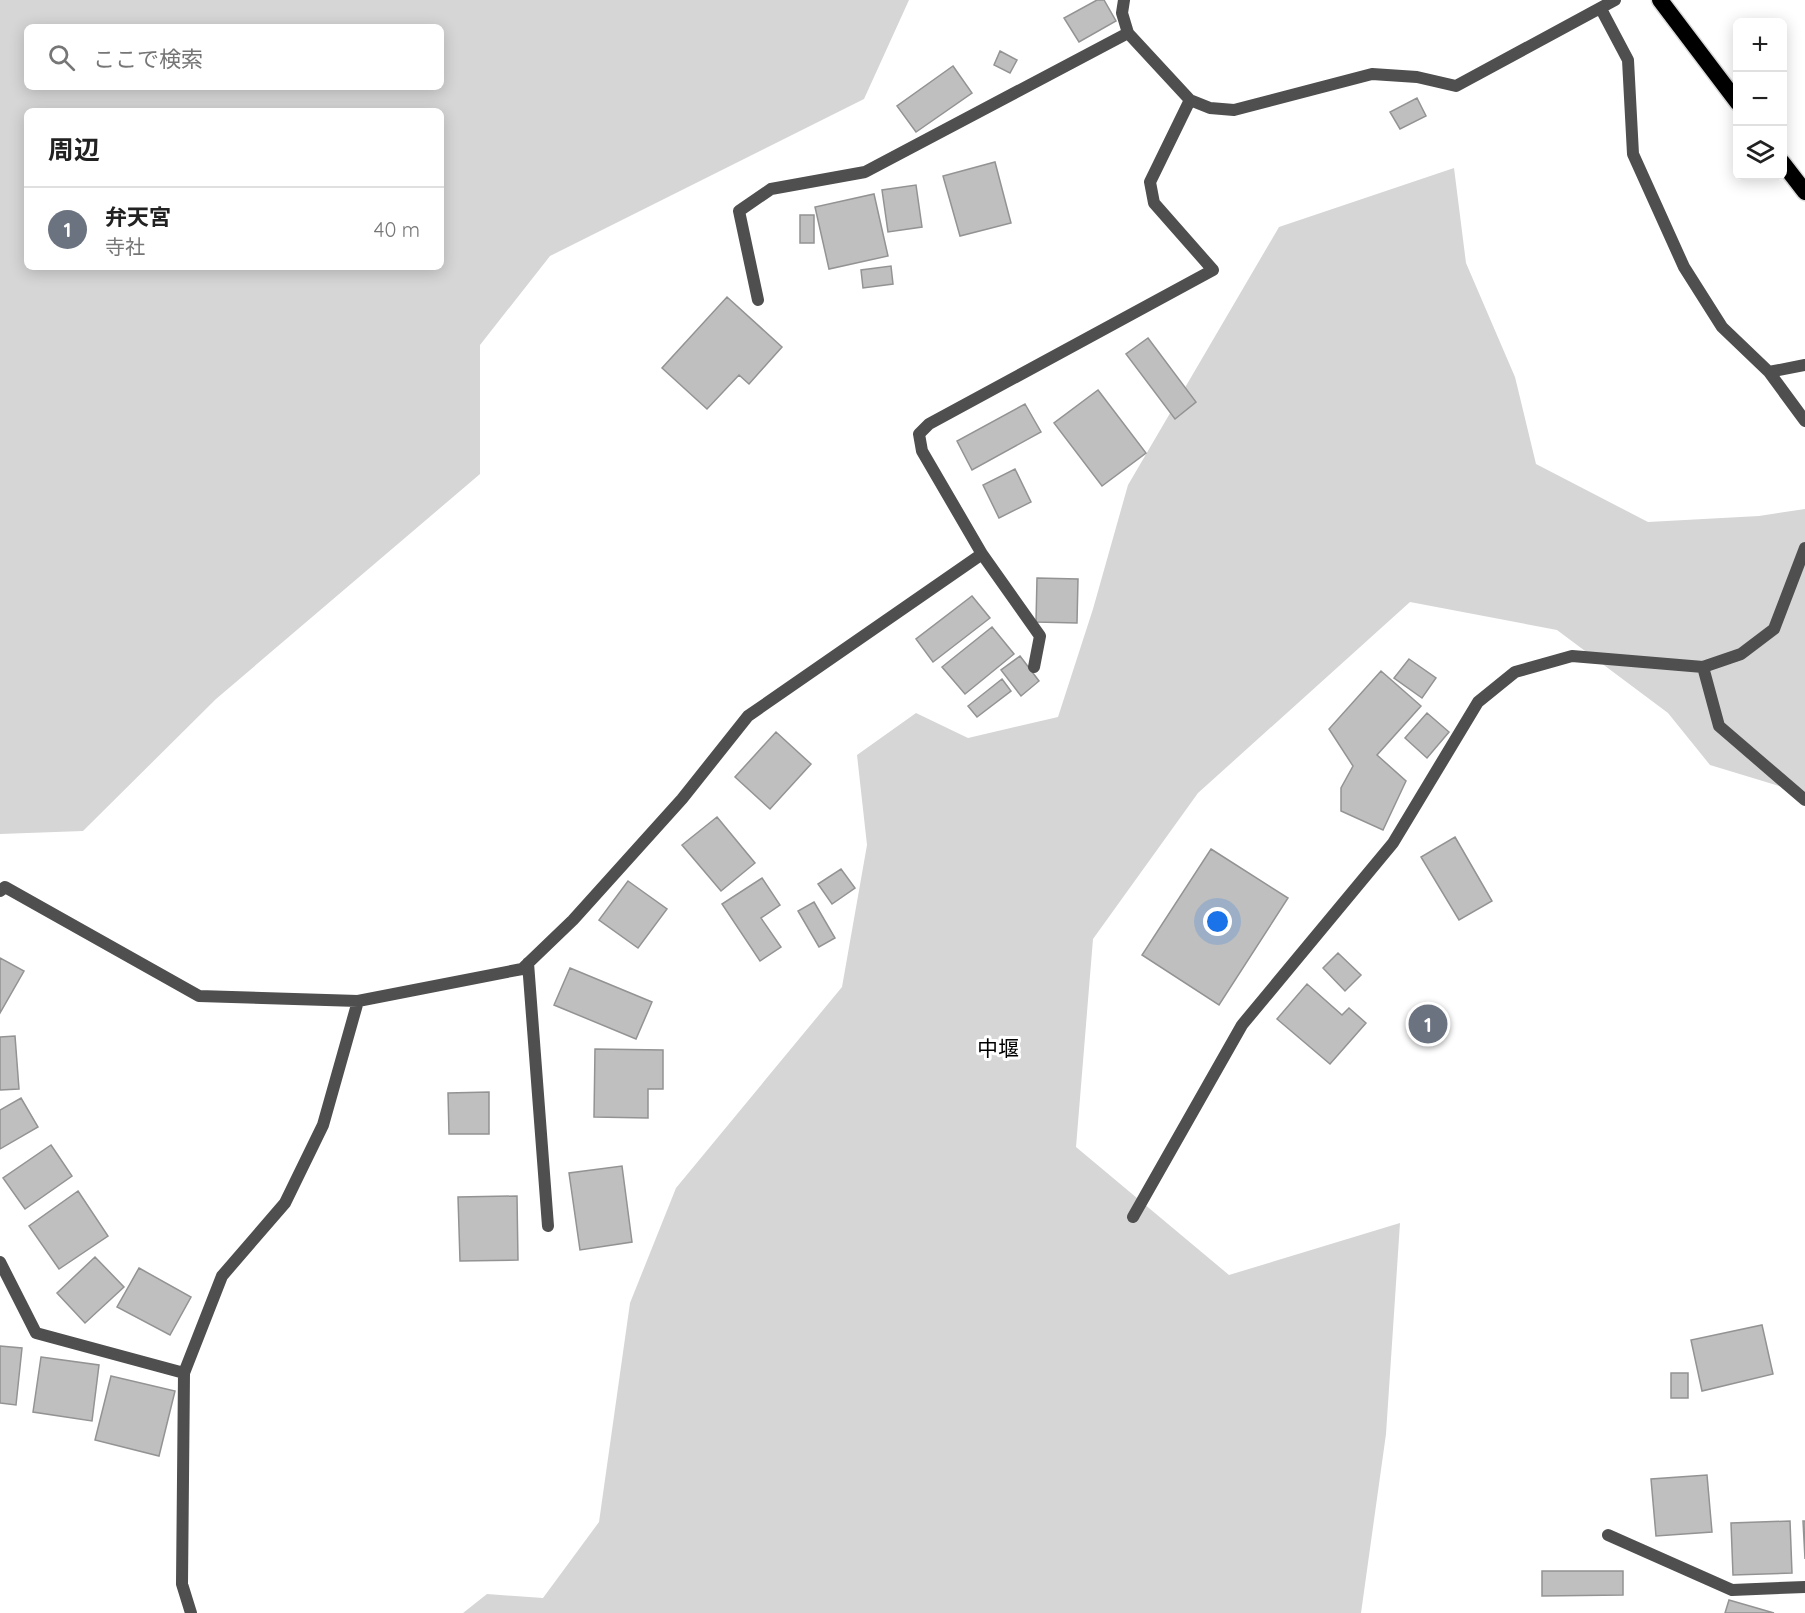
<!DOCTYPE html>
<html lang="ja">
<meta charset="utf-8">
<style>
:root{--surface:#fff;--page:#f6f6f6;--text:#222;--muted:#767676;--line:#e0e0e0;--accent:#000}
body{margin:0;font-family:Quicksand,"Noto Sans JP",sans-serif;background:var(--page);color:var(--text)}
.controls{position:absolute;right:18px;top:18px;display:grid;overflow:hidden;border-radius:9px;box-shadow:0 3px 15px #0003}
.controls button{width:54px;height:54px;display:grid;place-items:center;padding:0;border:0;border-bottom:2px solid var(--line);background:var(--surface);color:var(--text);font:30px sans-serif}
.you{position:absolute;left:1218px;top:922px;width:21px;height:21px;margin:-15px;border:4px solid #fff;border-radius:50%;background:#1a73e8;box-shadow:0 0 0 9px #1a73e833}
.badge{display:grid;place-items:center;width:39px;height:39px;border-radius:50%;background:var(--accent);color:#fff;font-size:20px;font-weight:700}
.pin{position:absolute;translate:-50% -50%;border:3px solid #fff;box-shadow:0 2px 6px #0006}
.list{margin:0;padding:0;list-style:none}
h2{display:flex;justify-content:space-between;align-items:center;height:78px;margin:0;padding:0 24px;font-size:26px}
h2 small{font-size:20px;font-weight:400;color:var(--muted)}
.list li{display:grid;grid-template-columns:39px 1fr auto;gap:18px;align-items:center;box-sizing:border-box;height:84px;padding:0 24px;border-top:2px solid var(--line)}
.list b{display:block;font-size:22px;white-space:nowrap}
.list p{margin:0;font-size:20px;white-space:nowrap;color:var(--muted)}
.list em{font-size:20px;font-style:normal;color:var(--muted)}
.icon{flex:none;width:33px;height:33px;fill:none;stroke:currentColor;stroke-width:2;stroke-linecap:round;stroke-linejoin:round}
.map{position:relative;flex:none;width:1805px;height:1613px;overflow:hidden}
.search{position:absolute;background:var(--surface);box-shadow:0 3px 15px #0003;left:24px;top:24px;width:420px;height:66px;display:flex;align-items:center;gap:15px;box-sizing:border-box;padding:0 21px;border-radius:9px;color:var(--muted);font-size:22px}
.panel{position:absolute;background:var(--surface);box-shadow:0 3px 15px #0003;left:24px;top:108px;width:420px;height:162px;border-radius:9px}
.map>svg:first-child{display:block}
.green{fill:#d6d6d6;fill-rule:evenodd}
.building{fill:#bfbfbf;stroke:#939393;stroke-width:1.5}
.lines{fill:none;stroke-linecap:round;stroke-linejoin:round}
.trunk-casing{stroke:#dbdbdb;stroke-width:19}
.minor{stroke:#4f4f4f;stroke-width:12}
.trunk{stroke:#000;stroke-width:16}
.labels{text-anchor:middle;stroke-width:6;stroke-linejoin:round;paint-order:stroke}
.neighbourhood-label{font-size:21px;fill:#000;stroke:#fff}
</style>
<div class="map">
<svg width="1805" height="1613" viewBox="0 0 1805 1613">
<rect width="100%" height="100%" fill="#fff"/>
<path class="green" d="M0,0H909L864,99L550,256L480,345V474L216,699L83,831L0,834ZM27,27H441V87H27ZM27,111H441V267H27Z
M1454,168L1466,263L1515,377L1536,464L1648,522L1759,516L1805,509V794L1710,765L1668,713L1557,630L1410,602L1198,793L1093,939L1076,1147L1229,1275L1400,1223L1386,1434L1361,1613H463L487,1594L543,1598L599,1522L630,1303L676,1188L842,987L867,845L857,755L916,713L968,738L1058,717L1093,609L1128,485L1279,227Z"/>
<path class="building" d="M1097,0H1104L1116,21L1079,42L1064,18Z
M1000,51L1017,60L1010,73L994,65Z
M953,66L972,93L916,132L897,106Z
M1417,98L1426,116L1400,129L1390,112Z
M995,162L1011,223L960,236L943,176Z
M916,185L922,227L888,232L882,190Z
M874,194L888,256L829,269L815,207Z
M800,215H814V243H800Z
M891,266L893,284L863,288L861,270Z
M727,297L782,347L749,384L739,375L707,409L662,368Z
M1148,338L1196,402L1175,419L1126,354Z
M1098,390L1146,453L1102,486L1054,423Z
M1025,404L1041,432L972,470L957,441Z
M1015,469L1031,502L999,518L983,485Z
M1037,578L1078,579L1077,623L1036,622Z
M972,596L990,618L933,662L916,639Z
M992,627L1014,654L965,694L942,667Z
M1020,656L1039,681L1021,696L1001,670Z
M1409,659L1436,678L1422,698L1394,678Z
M1381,671L1421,706L1377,755L1406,781L1383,830L1341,811V788L1353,766L1329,729Z
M1002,679L1011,691L977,717L968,706Z
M1427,713L1449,732L1427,758L1405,738Z
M776,732L811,764L770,809L735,777Z
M717,817L755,863L721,891L682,845Z
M1455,837L1492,901L1459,920L1421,857Z
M1211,849L1288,898L1219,1005L1142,955Z
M841,869L855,888L832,904L818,884Z
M762,878L780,905L761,918L781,947L760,961L722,904Z
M628,881L667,909L638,948L599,920Z
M814,902L835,938L819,947L798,911Z
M1338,953L1361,975L1345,991L1323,968Z
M0,958L24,971L0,1013Z
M570,968L652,1002L636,1039L554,1005Z
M1307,984L1342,1015L1349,1008L1366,1023L1330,1064L1277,1019Z
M15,1036L19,1089L0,1090V1037Z
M595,1049L663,1050V1089H648V1118L594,1117Z
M489,1092V1134H449L448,1093Z
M21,1098L38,1127L0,1149V1110Z
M51,1145L72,1176L25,1209L3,1178Z
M622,1166L632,1242L580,1250L569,1173Z
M78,1191L108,1236L59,1269L29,1226Z
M517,1196L518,1260L460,1261L458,1197Z
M95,1257L124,1287L85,1323L57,1293Z
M139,1268L191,1297L170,1335L117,1307Z
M1762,1325L1773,1374L1702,1391L1691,1340Z
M0,1346L22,1348L16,1405L0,1403Z
M41,1357L99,1365L92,1421L33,1412Z
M1671,1373H1688V1398H1671Z
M111,1376L175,1391L159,1456L95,1440Z
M1707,1475L1712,1532L1656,1536L1651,1479Z
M1790,1521L1792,1573L1733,1575L1731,1523Z
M1803,1521H1805V1559Z
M1542,1571H1623V1595L1542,1596Z
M1729,1600L1774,1613H1725Z"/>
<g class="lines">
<defs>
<path id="trunk" d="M1660,0L1738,103
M1782,162L1805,192"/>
</defs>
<use href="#trunk" class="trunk-casing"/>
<path class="minor" d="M1124,0L1122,13L1128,33L1190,100L1210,108L1234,110L1372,74L1417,77L1456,86L1615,0
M1601,9L1628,60L1633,154L1684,267L1722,327L1769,372L1805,421
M758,300L739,211L771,189L865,172L1128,33
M1769,372L1805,365
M1034,667L1040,636L982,554L922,451L919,434L929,424L1213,270L1154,203L1150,182L1190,100
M1703,667L1719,726L1805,800
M0,891L5,887L199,996L358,1001L522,969L573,920L682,799L748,716L982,554
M528,963L548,1226
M1133,1217L1242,1025L1393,843L1478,702L1515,672L1572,656L1703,667L1741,654L1774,629L1805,548
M0,1262L36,1333L184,1373
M1608,1535L1732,1590L1805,1587
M191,1613L182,1584L184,1373L222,1276L285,1203L323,1125L358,1001"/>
<use href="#trunk" class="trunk"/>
</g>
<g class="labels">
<g class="neighbourhood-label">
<text x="998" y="1056">中堰</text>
</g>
</g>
</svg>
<div class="controls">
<button>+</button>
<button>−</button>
<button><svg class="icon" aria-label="layers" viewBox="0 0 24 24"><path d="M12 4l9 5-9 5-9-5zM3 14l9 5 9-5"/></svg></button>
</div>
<div class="you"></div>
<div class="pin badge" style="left:1428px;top:1024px;background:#6b7280">1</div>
<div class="search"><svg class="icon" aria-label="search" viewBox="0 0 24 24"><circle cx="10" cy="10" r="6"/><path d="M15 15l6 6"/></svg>ここで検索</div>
<section class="panel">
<h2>周辺<small></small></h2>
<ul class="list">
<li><span class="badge" style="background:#6b7280">1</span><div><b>弁天宮</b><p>寺社</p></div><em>40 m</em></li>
</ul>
</section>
</div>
